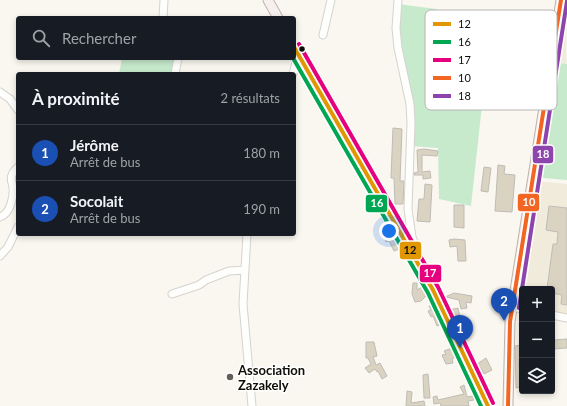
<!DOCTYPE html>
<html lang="fr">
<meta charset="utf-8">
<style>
:root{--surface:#171b24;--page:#242831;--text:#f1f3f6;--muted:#9ea1a6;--line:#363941;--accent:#ea580c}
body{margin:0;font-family:Lato,sans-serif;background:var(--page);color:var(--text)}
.controls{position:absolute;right:12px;bottom:12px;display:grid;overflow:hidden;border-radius:4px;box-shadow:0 2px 6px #0003}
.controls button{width:36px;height:36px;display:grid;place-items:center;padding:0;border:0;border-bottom:1px solid var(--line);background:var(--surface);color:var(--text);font:20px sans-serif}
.you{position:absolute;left:389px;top:231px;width:14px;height:14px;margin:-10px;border:3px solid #fff;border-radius:50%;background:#1a73e8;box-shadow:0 0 0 6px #1a73e833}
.badge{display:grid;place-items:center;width:26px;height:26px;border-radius:50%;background:var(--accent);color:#fff;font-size:13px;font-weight:700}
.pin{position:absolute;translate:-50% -33px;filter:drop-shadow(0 1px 2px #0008)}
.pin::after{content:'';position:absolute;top:21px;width:14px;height:12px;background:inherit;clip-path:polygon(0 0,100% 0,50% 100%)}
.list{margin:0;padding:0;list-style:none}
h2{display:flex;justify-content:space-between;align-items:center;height:52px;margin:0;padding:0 16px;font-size:17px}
h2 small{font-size:13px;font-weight:400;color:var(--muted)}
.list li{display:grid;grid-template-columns:26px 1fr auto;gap:12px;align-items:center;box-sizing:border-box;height:56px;padding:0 16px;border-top:1px solid var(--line)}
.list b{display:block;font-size:15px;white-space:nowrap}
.list p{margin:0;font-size:13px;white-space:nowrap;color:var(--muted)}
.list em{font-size:13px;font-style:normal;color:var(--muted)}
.icon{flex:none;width:22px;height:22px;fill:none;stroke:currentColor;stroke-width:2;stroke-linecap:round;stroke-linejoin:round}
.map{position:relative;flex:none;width:567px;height:406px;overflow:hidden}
.search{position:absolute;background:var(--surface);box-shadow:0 2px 6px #0003;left:16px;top:16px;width:280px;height:44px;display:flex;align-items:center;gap:10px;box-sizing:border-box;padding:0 14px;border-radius:4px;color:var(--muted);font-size:15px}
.panel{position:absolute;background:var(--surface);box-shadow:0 2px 6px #0003;left:16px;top:72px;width:280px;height:164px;border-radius:4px}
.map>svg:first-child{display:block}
.built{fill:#f1ebdc}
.green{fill:#c7eacd}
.building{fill:#dbd3c2;stroke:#bebcb6}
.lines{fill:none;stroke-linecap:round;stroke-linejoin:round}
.minor-casing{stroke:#d5d3cd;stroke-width:9}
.major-casing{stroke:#bfb3ac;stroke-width:11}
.minor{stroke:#fefefd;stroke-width:7}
.major{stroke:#f5efed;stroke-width:9}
.bus-1-casing{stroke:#fff;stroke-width:7}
.bus-2-casing{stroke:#fff;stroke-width:7}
.bus-3-casing{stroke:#fff;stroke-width:7}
.bus-4-casing{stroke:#fff;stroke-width:7}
.bus-5-casing{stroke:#fff;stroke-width:7}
.bus-1{stroke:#e09701;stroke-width:4}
.bus-2{stroke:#00a651;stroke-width:4}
.bus-3{stroke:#e5007d;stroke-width:4}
.bus-4{stroke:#f26522;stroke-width:4}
.bus-5{stroke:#8e44ad;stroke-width:4}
.bus-dot{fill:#0f0d08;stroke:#fff;stroke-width:1.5}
.poi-dot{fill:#615f59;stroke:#fff;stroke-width:1.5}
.labels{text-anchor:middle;stroke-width:3;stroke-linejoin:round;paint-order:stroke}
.poi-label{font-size:13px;font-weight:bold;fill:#0f0d08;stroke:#fff;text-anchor:start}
.key{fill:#fff;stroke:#b7b6b5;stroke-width:1}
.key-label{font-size:11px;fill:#0f0d08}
.line-badge{stroke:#fff;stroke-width:1.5}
.badge-label{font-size:11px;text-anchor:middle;font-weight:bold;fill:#fff}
.pale-badge-label{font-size:11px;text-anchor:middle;font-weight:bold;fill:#111}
</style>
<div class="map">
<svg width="567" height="406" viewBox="0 0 567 406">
<rect width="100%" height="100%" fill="#faf7f0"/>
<path class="built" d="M566,0L567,136L544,135Z
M537,181L567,184V315L552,311V289H522V305L516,304Z"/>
<path class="green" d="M398,4L436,9L446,16L490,32L471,206L439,199L438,148L411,146V135L398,48Z
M122,58H175L171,74H119Z
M555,63L567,64V180L543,178L538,169Z"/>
<path class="building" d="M393,128L402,129L400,181H404L403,204H395L394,178H391Z
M424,149L438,151L437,156L422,155V172L430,171L431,178L423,179V175H414V173L418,172L417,150Z
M498,165L505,166L504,174L515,175L512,212L495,211Z
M484,167L491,168L488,192L481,191Z
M425,184L432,185L430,222L417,221L419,199H424Z
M454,205H464V228L454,227Z
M549,206L567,208V305L561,304L562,295L552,293V289H547L553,244H557L558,232L546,230Z
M393,233L397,242H398L402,248L394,251L389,241L386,242L384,236Z
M454,239L465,240L466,261H458L457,246L450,247L449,240Z
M413,283H417V290L422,287L426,296L421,301L415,302L412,294Z
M454,293L472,296L471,303L466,302L467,308L461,309L459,300L446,297L449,306H447L443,298Z
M432,305L442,324L437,326L433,316L431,317L428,311L431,310L429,306Z
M458,308L461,322H459L470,354L449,310Z
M567,339V348L553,349V340Z
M366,342H374L377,356L373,357L376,365L380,363L387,376L382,379L378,371L377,372L375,369L369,373L365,368L371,364L368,358H366Z
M522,345V362H519L521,387L516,388L515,346Z
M452,348L455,357L452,359L453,363L446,364L442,355L446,354L444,351Z
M474,356L477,364L486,358L492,370L484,374L481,368L477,369L472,358Z
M428,374L430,398H424L423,375Z
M464,385L467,397L473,396L474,400L468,401L469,406H441L440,403L434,404L433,397L437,396L438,400L464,394L460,387Z
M407,391L412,392L411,403L424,401L425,406H406Z"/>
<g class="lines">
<defs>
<path id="minor" d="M398,0L396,28L398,48L410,104L411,123L408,209L412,237L424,268
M163,18L164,0
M323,35L331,0
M175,74L178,58
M293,74L298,54
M0,92L10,99L18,110
M0,217C10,214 14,197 13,187C12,182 10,179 12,175C13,172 16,169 18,167
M247,234L243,304L252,406
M0,256L8,247L18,227
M172,294L199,285L206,280L229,271L245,270
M513,307L522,309
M552,315L567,318"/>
<path id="major" d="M268,0L278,18
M294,47L433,290L488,406
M508,406L510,322L561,0"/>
</defs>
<use href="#minor" class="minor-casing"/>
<use href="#major" class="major-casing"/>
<use href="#minor" class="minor"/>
<use href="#major" class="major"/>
<defs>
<path id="bus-1" d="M294,47L433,290L488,406"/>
<path id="bus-2" d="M293,58L428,293L481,406"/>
<path id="bus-3" d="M299,44L438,287L493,403"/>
<path id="bus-4" d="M508,406L510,322L561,0"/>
<path id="bus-5" d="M519,308L567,1"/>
</defs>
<use href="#bus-1" class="bus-1-casing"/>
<use href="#bus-2" class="bus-2-casing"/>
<use href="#bus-3" class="bus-3-casing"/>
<use href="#bus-4" class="bus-4-casing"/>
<use href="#bus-5" class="bus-5-casing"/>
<use href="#bus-1" class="bus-1"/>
<use href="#bus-2" class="bus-2"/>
<use href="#bus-3" class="bus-3"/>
<use href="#bus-4" class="bus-4"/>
<use href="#bus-5" class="bus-5"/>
</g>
<circle class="bus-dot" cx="302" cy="49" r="3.5"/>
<circle class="poi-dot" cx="230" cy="377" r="4"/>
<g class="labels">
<g class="poi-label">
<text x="238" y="375">Association<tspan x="238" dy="15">Zazakely</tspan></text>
</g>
</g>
<rect x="425" y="10" width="132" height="100" rx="6" class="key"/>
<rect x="433" y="22" width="18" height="4" fill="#e09701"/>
<rect x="433" y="40" width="18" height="4" fill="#00a651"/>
<rect x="433" y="58" width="18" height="4" fill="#e5007d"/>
<rect x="433" y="76" width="18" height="4" fill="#f26522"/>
<rect x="433" y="94" width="18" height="4" fill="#8e44ad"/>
<g class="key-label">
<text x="458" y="28">12</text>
<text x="458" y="46">16</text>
<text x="458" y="64">17</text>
<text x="458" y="82">10</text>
<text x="458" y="100">18</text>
</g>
<g class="line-badge">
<rect x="532" y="145" width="22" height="19" rx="4" fill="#8e44ad"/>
<rect x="517" y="193" width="23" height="19" rx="4" fill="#f26522"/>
<rect x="365" y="194" width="23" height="19" rx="4" fill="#00a651"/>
<rect x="399" y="241" width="23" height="19" rx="4" fill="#e09701"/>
<rect x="419" y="264" width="23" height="19" rx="4" fill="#e5007d"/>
</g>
<g class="badge-label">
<text x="543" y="158">18</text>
<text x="529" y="206">10</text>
<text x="377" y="207">16</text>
<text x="430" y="277">17</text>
</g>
<g class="pale-badge-label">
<text x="410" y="254">12</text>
</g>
</svg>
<div class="controls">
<button>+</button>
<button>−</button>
<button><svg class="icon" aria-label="layers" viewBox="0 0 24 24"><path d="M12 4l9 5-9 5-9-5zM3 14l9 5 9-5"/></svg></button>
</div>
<div class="you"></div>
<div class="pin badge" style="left:460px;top:348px;background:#1a4fb4">1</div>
<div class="pin badge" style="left:504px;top:321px;background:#1a4fb4">2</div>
<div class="search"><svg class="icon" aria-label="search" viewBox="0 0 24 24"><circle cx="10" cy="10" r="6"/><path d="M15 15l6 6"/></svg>Rechercher</div>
<section class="panel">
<h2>À proximité<small>2 résultats</small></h2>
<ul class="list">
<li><span class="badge" style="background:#1a4fb4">1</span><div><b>Jérôme</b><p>Arrêt de bus</p></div><em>180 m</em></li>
<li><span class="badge" style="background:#1a4fb4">2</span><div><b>Socolait</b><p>Arrêt de bus</p></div><em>190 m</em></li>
</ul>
</section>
</div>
